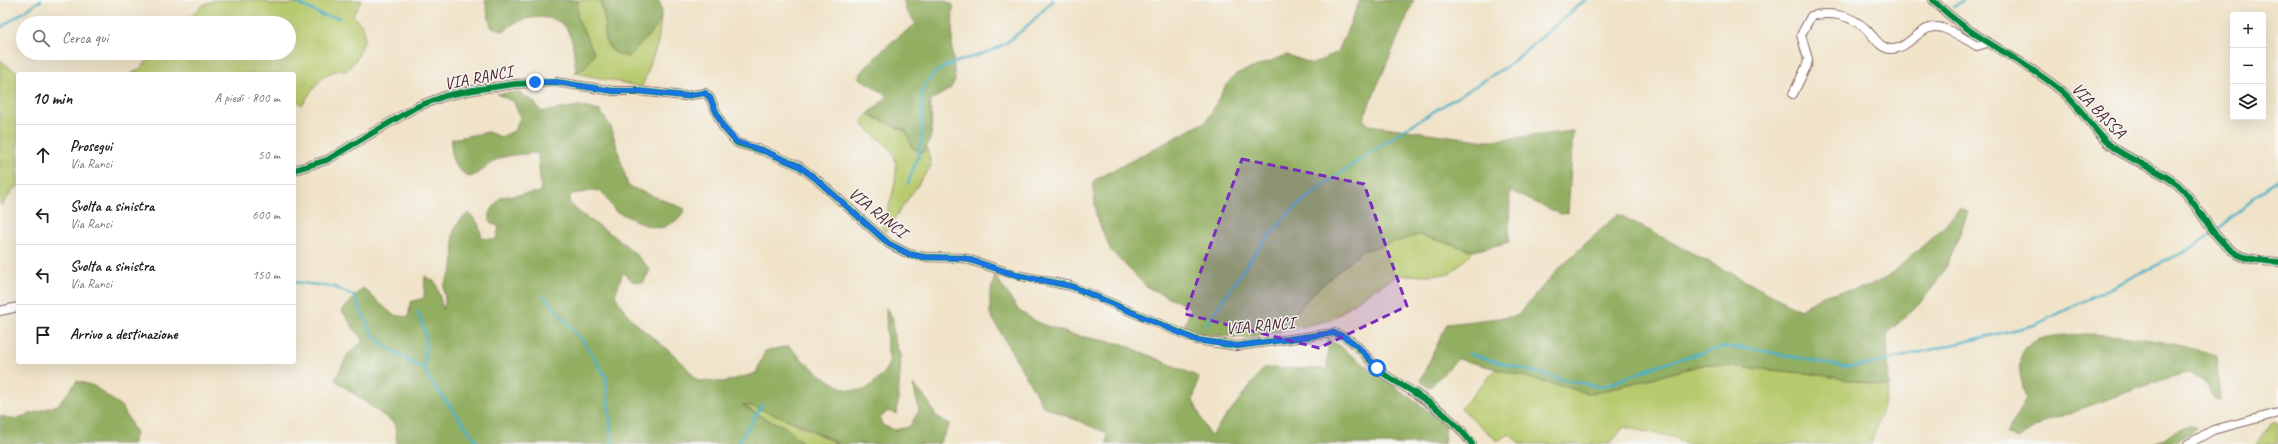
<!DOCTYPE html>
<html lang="it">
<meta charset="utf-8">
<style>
:root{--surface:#fff;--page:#f2f2f2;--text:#202124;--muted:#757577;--line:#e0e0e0}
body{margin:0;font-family:Caveat,sans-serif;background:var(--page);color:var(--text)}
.controls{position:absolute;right:12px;top:12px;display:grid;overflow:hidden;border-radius:4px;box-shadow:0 4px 16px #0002}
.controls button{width:36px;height:36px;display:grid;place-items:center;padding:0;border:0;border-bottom:1px solid var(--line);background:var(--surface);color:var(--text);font:20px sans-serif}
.stop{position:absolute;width:12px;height:12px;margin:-9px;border:3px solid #1a73e8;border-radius:50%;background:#fff}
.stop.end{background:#1a73e8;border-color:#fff;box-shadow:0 1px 4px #0008}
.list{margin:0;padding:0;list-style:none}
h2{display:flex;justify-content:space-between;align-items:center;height:52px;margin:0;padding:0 16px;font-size:17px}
h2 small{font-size:13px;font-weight:400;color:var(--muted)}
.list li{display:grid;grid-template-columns:26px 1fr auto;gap:12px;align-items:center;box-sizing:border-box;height:60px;padding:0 16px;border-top:1px solid var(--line)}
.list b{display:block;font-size:15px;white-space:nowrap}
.list p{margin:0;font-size:13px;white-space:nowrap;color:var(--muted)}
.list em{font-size:13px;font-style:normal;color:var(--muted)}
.icon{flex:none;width:22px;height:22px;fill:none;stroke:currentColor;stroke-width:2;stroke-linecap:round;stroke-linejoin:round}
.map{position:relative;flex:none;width:2278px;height:444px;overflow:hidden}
.search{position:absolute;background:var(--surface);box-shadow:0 4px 16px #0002;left:16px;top:16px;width:280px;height:44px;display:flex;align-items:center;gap:10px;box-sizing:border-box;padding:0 14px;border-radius:22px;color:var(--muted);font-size:15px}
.panel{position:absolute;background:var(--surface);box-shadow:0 4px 16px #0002;left:16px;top:72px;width:280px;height:292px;border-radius:4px}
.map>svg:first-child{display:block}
.green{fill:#b8ca6e;stroke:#81744c}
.forest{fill:#92ae61;stroke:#6e6646}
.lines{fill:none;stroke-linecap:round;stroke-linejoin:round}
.stream{stroke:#48b0c7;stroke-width:2.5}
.minor-casing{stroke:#846462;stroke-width:10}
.minor{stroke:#fff;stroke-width:8}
.cycleway-casing{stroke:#f6f6f2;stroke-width:8}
.cycleway{stroke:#00873e;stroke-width:6}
.route{stroke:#1a73e8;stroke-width:5}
.marked{fill:#7b2cbf;fill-opacity:0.2;stroke:#7b2cbf;stroke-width:3;stroke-dasharray:8 5;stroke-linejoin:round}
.labels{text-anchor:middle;stroke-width:3;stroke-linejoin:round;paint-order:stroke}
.street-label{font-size:17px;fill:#4a1f2b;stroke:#f6f6f2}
</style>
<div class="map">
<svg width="2278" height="444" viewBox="0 0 2278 444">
<rect width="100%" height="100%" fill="#f6f6f2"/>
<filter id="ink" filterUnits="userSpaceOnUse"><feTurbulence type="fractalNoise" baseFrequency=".025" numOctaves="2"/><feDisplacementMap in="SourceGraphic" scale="8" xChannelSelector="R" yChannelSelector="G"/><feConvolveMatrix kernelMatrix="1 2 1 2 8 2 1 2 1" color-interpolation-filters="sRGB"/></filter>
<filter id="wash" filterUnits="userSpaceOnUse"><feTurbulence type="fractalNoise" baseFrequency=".012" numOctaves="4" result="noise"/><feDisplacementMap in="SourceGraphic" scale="16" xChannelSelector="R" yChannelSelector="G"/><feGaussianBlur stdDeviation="0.9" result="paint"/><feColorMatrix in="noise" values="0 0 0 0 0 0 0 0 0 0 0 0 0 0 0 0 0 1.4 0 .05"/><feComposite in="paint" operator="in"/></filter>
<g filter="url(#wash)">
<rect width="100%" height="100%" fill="#f0e3c8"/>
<path class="green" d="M214,0H263L271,4L289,5L298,0H362L353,15C356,19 361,24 363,28C368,42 356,63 346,71C323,67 314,89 302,105L294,98V74H131L141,68L154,53H289V23H184L200,7Z
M578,0H600L605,21L604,39L628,57L651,33L661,18L658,42L642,87L576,73L585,68L594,53L577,17Z
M0,60L10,68L22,74H18V187H15L3,204L0,205Z
M868,114L906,132L923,153L927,147L931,166L885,232L881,228C888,210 905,166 890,149C881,139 869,134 862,122Z
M1420,235L1474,251L1450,274L1397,276L1366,294L1331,320L1278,332L1313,293L1361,251Z
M1706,364L1815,374L1889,387L1871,444H1684L1677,438L1624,427L1610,444H1520L1510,434L1497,441L1461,408L1496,369L1591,394Z
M741,405C770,407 810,431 838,444H804L785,427L766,419Z
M2272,422H2278V444H2257Z"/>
<path class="forest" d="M485,0H578L577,17L594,53L585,68L576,73C574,61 575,44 569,33C561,14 533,15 517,22C512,24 508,28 504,31L491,27Z
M600,0H658C673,21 639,42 628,57C604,52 606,42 605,22C604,15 602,7 600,0Z
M904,0H944L953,5L952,49L955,81L950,89L931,100C929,126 938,127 923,153L912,148L906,131L868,114L888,96L858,77C876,54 892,41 916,24L905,9Z
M1360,0H1414L1363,119L1369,125L1487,141L1573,131L1568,213L1561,214L1510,191L1509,242L1474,251L1420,235L1361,251L1313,293L1278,332L1245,338L1202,334L1184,327L1191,308L1147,287L1111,251L1096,216L1093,181L1207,121L1226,85L1236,74L1287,55L1313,64L1338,52Z
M518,92L533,101L541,112L579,106L600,111L611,127L628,186L685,209L679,219L662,228L648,226L615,211L601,190L571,194L569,202C581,216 594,222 608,232C623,242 638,255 650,270L643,283L632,281L623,272L615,295C626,319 648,333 668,350C680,359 689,370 698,381L725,382L756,373L765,351L789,346C802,361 827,382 846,389C851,391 859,390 865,390L882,376L890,361L887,347L886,308L893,318L894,339L901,358L897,414L888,411L880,418L882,425L894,430L909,427L919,411L913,384L927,400L936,416L950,424L939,444H838L803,425L751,406L742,405L766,419L785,427L804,444H397L395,424L335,380L348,354L363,341L342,311L363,288L393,315L408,317L411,302L424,298L425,276L436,283L443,309C448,301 442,294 444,286C446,279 452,273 453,266C457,241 444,231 469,213L478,223L482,238L496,240L499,227L490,222V212L501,197L541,192L538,153C526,154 509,154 498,159C486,164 481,174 470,177C452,167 450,159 452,139L488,132L501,137L514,131L520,118L514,102L497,94Z
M1959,208L1968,212C1960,233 1953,255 1941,275C1928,298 1905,316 1887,334L1889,387L1815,374L1706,364L1591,394L1458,359L1429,388L1420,381L1447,324L1517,316L1559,268L1618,214L1800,310L1823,295L1867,287L1889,276L1945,226Z
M995,275L1019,311L1039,323L1073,335L1123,344L1199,377L1193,400L1210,437L1264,368L1327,369L1328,338L1446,424L1444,444H1107V433L1043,406L990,314V294Z
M2086,334C2130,335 2173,342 2216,355L2220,400L2214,399L2204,381L2190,372L2164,379L2044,422L2017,439L2006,434L2026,399C2024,388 2018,372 2020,362C2023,332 2064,336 2086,334Z
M77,381L94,386L122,407L136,433L133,444H0V416L14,419L58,405Z
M2188,426L2195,427C2185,442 2168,444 2152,444Z"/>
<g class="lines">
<path class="stream" d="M291,0L322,15L340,18
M1954,7L1963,0
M0,28L41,0
M908,183L919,153L922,139V92C935,56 979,62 1006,43C1023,31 1039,15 1053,0
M294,282L334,287L354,296L373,335L384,345L426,371
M544,296L587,346L606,377L612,444
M418,312L426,334L424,368L430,380L479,444
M1205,326L1257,250L1291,211L1322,186L1399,133L1509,65L1585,0
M1469,354L1560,379L1602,387L1667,362L1724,347L1754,349L1844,367L1871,364L2035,325L2190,249L2216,231L2278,178
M738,444L762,405"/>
</g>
</g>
<g filter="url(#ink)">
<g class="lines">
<defs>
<path id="minor" d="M1933,0C1970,38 2018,56 2059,89C2079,104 2091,128 2110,145C2131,162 2158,168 2178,185C2200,205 2210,238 2237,254C2248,260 2265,261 2278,262
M1793,94L1807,65L1808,59L1801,35L1811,16C1830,11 1852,15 1867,30C1874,37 1879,47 1890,49C1909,51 1921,21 1942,28C1954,31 1966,40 1977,46L1987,43
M294,170L327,160L416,107L445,96L473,90L515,84L556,82L613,91H638L684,96L705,93L710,98L723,127L737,143L764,151L799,166L815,178L889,244L909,254L924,257L964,258L1016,275L1071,286L1197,340L1237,346L1334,333C1358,339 1366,360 1384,374C1393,381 1404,386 1413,392C1435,406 1457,422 1472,444
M0,311L18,307
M2188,444L2213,430L2278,413"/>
</defs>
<use href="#minor" class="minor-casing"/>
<use href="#minor" class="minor"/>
<defs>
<path id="cycleway" d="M1933,0C1970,38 2018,56 2059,89C2079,104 2091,128 2110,145C2131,162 2158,168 2178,185C2200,205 2210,238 2237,254C2248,260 2265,261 2278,262
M294,170L327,160L416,107L445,96L473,90L515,84L556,82L613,91H638L684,96L705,93L710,98L723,127L737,143L764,151L799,166L815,178L889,244L909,254L924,257L964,258L1016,275L1071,286L1197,340L1237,346L1334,333C1358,339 1366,360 1384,374C1393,381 1404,386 1413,392C1435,406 1457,422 1472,444"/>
</defs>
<use href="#cycleway" class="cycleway-casing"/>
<use href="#cycleway" class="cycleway"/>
</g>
</g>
<g class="lines" filter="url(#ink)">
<path class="route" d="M535,82H556L613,91H638L684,96L705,93L710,98L723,127L737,142L764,151L799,166L815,178L889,244L909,254L924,257L964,258L1016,275L1071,286L1196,340L1237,346L1334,333C1353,338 1365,353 1377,368"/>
</g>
<path class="marked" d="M1242,159L1364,184L1407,306L1319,348L1185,314Z"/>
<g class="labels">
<g class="street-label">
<text transform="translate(478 77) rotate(-11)" y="6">VIA RANCI</text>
<text transform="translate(2099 110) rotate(46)" y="6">VIA BASSA</text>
<text transform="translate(878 212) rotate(39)" y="6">VIA RANCI</text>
<text transform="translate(1260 325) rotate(-5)" y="6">VIA RANCI</text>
</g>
</g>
</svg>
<div class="controls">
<button>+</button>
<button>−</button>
<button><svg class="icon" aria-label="layers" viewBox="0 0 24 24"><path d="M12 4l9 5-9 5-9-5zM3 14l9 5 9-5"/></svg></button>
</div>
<div class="stop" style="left:1377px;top:368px"></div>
<div class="stop end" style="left:535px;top:82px"></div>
<div class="search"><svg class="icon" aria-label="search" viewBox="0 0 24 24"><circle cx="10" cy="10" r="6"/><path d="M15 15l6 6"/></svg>Cerca qui</div>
<section class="panel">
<h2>10 min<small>A piedi · 800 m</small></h2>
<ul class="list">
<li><svg class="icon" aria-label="ahead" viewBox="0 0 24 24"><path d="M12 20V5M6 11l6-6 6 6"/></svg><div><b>Prosegui</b><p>Via Ranci</p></div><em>50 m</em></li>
<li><svg class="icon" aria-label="left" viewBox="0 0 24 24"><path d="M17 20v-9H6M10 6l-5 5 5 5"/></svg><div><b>Svolta a sinistra</b><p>Via Ranci</p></div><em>600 m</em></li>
<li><svg class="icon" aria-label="left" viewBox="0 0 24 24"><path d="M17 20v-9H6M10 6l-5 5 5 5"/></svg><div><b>Svolta a sinistra</b><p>Via Ranci</p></div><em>150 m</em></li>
<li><svg class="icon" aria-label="arrive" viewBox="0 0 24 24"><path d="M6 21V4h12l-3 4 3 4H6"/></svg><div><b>Arrivo a destinazione</b></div></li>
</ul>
</section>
</div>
